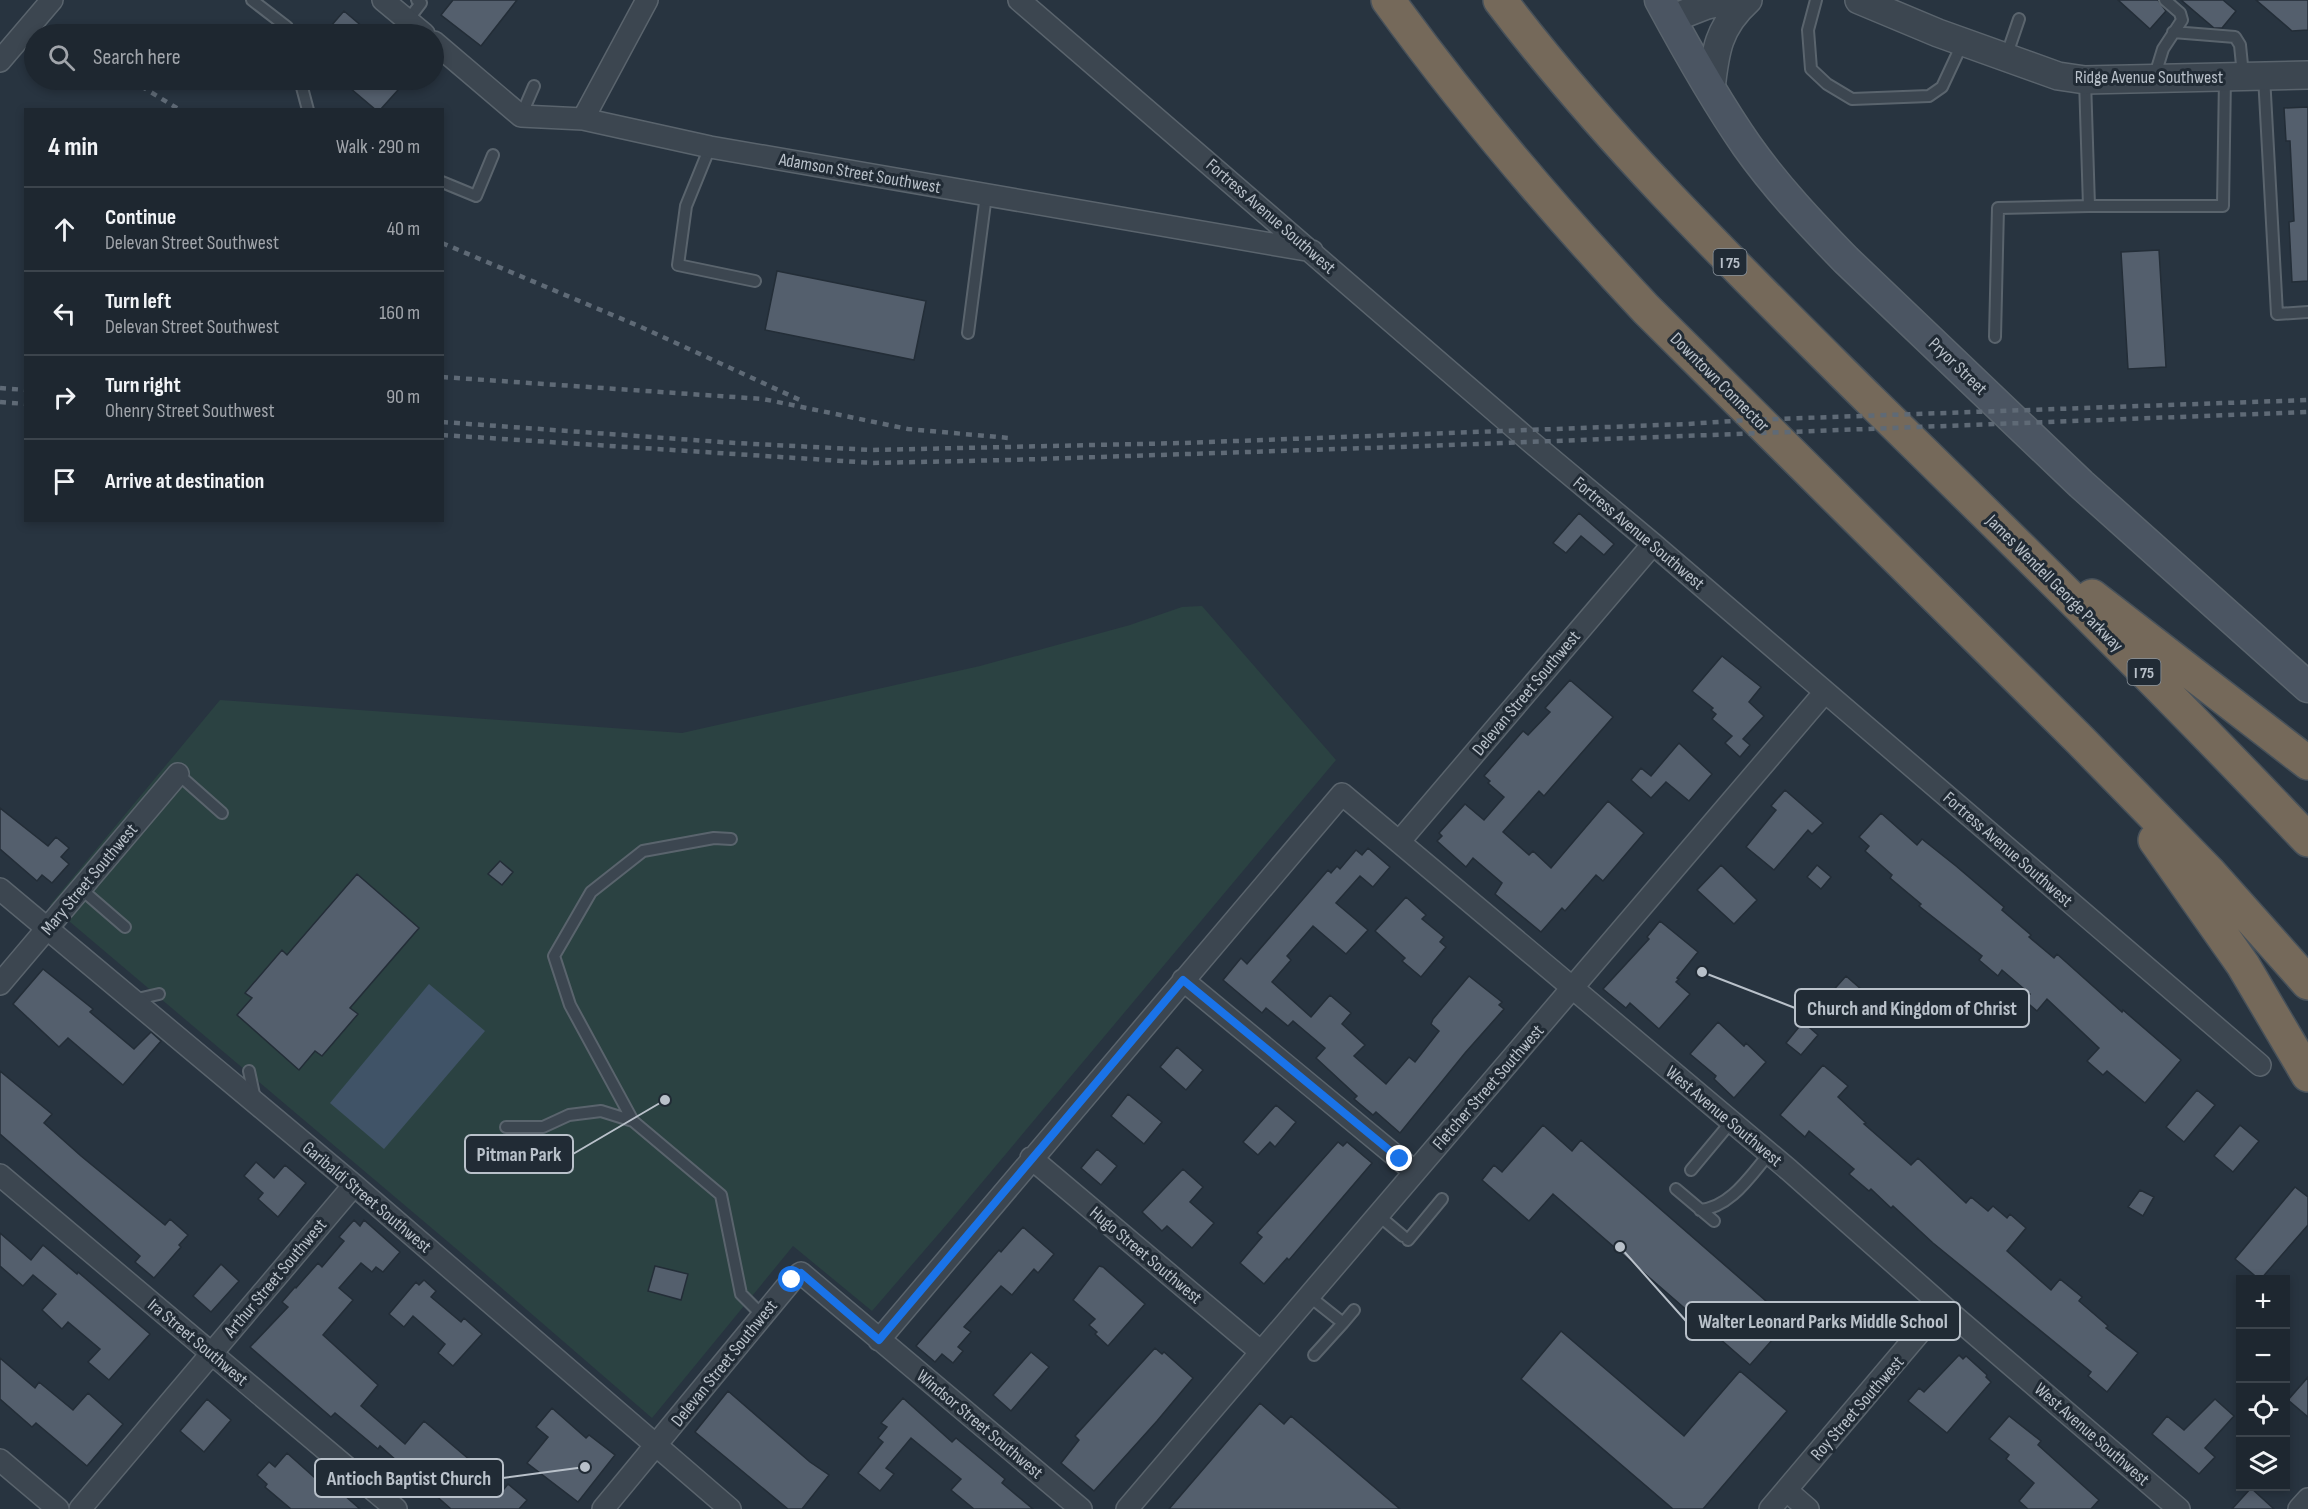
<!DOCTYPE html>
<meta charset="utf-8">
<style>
:root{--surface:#1e2730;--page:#262f38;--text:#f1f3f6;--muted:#a1a5ab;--line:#3c444c}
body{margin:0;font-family:"Sofia Sans Condensed",sans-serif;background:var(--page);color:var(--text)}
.controls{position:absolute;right:18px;bottom:18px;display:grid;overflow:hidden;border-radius:0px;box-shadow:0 3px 9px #0003}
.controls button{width:54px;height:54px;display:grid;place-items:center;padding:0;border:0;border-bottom:2px solid var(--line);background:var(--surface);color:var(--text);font:30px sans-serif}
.stop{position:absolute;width:18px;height:18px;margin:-14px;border:4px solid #1a73e8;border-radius:50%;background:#fff}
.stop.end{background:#1a73e8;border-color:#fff;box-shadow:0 2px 6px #0008}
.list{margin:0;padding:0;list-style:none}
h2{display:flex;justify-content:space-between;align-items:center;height:78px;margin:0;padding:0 24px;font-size:26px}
h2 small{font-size:20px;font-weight:400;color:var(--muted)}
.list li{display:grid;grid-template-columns:39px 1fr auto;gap:18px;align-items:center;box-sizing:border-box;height:84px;padding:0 24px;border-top:2px solid var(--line)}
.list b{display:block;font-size:22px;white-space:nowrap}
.list p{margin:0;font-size:20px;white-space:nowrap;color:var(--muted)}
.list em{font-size:20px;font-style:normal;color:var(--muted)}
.icon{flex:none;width:33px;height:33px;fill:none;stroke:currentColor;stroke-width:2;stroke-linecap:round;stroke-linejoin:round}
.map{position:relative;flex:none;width:2308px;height:1509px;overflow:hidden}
.search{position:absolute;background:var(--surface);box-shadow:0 3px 9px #0003;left:24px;top:24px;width:420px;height:66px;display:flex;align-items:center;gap:15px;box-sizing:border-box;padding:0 21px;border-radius:33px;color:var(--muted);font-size:22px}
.panel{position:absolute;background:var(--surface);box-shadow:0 3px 9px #0003;left:24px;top:108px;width:420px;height:414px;border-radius:0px}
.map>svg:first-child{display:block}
.green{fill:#2b4242}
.water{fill:#405367}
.building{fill:#545f6d;stroke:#232d37;stroke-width:1.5}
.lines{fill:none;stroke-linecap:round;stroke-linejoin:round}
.service-casing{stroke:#5a646d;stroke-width:14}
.minor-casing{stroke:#5a646d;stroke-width:24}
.tertiary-casing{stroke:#5a646d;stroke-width:30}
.secondary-casing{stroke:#5a646d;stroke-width:33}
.motorway-casing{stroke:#47515a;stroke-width:36}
.service{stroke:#3c4650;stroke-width:10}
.minor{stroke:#3c4650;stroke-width:21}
.tertiary{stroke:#3c4650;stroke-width:27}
.secondary{stroke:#4b5562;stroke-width:30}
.motorway{stroke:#75695a;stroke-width:33}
.rail{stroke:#5f6a76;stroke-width:4.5;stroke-dasharray:6 6;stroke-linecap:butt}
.route{stroke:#1a73e8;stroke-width:8}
.labels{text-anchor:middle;stroke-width:6;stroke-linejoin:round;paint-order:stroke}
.shield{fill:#212b35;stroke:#8b949d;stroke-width:1.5}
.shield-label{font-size:16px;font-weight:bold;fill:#b9c1ca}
.street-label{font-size:18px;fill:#b9c1ca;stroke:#212b35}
.leader{fill:none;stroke:#b9c1ca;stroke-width:2}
.callout-dot{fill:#b9c1ca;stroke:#212b35;stroke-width:2}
.callout{fill:#212b35;stroke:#b9c1ca;stroke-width:2}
.callout-label{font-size:20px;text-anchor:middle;font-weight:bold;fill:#b9c1ca}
</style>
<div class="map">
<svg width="2308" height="1509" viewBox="0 0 2308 1509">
<rect width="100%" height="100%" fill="#283440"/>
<path class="green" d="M1202,606L1336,760L948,1223L872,1311L793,1246L652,1418L460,1252L50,905L220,700L682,733L980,666L1130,625L1182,607Z"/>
<path class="water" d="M429,984L485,1031L384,1149L330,1103Z"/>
<path class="building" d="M453,0H517L481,46L441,15Z
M2118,0H2158L2166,11L2150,29Z
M2181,0H2223L2236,11L2222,28H2214Z
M2256,0H2308V30L2292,31Z
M344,11L371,34H324Z
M358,80H407L380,110H376L350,88Z
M2308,107V281L2292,282L2289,222L2294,221L2290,141H2286L2284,108Z
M2159,250L2166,367L2128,369L2121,252Z
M777,271L926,301L914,360L765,330Z
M1579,513L1614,544L1604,555L1581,536L1566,553L1553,543Z
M1722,656L1761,687L1749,702L1764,716L1743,739L1750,745L1740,757L1725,743L1732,736L1712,719L1716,714L1711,710L1713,708L1692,691Z
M1570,680L1613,717L1544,796L1539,791L1503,832L1529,855L1533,851L1551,868L1608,801L1644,833L1603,881L1596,875L1565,911L1562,908L1541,932L1495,894L1502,883L1473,858L1466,867L1437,841L1442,836L1439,833L1465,804L1484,820L1504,797L1488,783L1490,781L1484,776L1523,731L1528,735L1550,712L1545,708Z
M1679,743L1712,774L1689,801L1666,782L1651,798L1631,780L1641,768L1651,776Z
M1785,790L1823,823L1812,834L1808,830L1774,870L1746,847L1776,810L1771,806Z
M0,808L48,846L56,837L69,848L61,857L69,864L52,883L42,875L37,881L0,849Z
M1881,813L1917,845L1922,839L1956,866L2004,907L2002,910L2031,935L2029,937L2054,958L2057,954L2122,1012L2123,1010L2181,1060L2145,1103L2107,1071L2103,1075L2087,1061L2099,1048L2047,999L2037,1011L2024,1000L2030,994L2002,970L1998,976L1979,960L1982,956L1919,906L1921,904L1890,878L1892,875L1865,851L1869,846L1859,837Z
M1368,848L1390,867L1373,887L1360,876L1336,903L1368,930L1346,954L1313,926L1287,956L1291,960L1272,982L1311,1017L1330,995L1351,1013L1342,1024L1365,1045L1354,1056L1386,1084L1409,1057L1415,1062L1439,1031L1431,1024L1433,1019L1469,976L1502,1002L1499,1005L1504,1009L1465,1053L1400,1133L1376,1112L1373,1115L1354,1099L1357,1096L1316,1058L1325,1048L1293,1021L1288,1026L1266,1008L1262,1013L1223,980L1241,958L1247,964L1328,870L1331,873L1337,866L1340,869L1356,850L1362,855Z
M500,861L513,872L502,885L488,874Z
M1721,865L1757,900L1734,924L1697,890Z
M1817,865L1831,877L1821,889L1807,877Z
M357,874L419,928L350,1008L358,1014L322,1056L315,1051L299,1070L237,1015L252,998L245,993L282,950L287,955Z
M1406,897L1426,915L1422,919L1444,937L1440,942L1446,947L1421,977L1402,961L1405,958L1375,931Z
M1660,921L1698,952L1677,978L1679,979L1676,982L1690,994L1659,1029L1630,1003L1626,1008L1603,989L1649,939L1647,937Z
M43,969L93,1009L90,1012L134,1049L151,1032L161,1041L123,1085L68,1038L59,1047L13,1004Z
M1846,976L1870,997L1854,1015L1830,994Z
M1718,1022L1744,1046L1746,1043L1766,1062L1734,1098L1714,1079L1716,1076L1690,1054Z
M1803,1022L1818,1035L1801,1055L1786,1043Z
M1177,1047L1203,1070L1186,1090L1160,1067Z
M1823,1065L1848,1086L1838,1097L1866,1123L1864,1124L1911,1165L1918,1158L1966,1203L1971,1197L1988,1211L1993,1206L2007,1218L2010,1214L2026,1228L2007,1251L2051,1290L2060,1279L2082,1297L2079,1301L2108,1326L2106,1328L2138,1353L2107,1392L2088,1376L2091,1372L1933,1243L1893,1206L1891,1208L1871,1189L1869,1191L1849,1174L1854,1169L1809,1131L1805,1137L1780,1115Z
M0,1071L52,1114L44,1123L81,1156L165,1225L170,1219L188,1235L179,1245L181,1247L154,1278L135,1262L140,1256L0,1134Z
M2197,1090L2215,1105L2184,1142L2166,1127Z
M1128,1094L1162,1122L1144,1144L1111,1116Z
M1276,1105L1296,1122L1275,1147L1270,1142L1258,1155L1243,1142Z
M1543,1125L1572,1151L1581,1140L1789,1321L1750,1365L1553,1194L1529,1221L1482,1180L1494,1165L1502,1172Z
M2240,1125L2259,1141L2233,1172L2214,1156Z
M1338,1142L1343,1146L1347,1142L1372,1163L1289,1260L1287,1258L1264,1284L1240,1263L1262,1237L1257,1233Z
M1097,1149L1117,1166L1101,1185L1081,1168Z
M256,1162L274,1178L285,1165L306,1183L278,1217L258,1199L263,1193L244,1176Z
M1183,1169L1203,1187L1190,1202L1214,1223L1192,1248L1167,1226L1162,1231L1142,1212Z
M2295,1187L2308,1197V1225L2260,1280L2235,1259Z
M2140,1190L2154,1197L2143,1216L2128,1207Z
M354,1220L360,1226L364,1220L400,1252L383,1272L376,1267L372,1272L361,1263L339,1288L353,1300L323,1335L378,1385L361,1406L405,1444L424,1421L504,1489L508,1484L527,1500L519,1509H451L380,1446L378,1449L335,1413L331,1417L250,1347L288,1307L282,1302L295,1287L296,1288L318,1263L322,1267L344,1241L339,1237Z
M1023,1227L1054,1254L1038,1273L1034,1269L1012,1295L1001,1286L964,1327L971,1332L958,1347L963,1351L953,1363L942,1354L935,1362L916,1346L999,1250L1001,1252Z
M0,1233L31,1260L43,1245L77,1274L78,1272L150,1334L109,1380L88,1362L100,1349L68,1322L62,1329L42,1310L56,1294L33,1275L23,1286L0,1266Z
M221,1264L239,1281L211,1312L193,1296Z
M655,1266L688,1274L681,1300L648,1291Z
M1099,1266L1103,1267L1145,1304L1108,1346L1095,1334L1097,1332L1089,1325L1095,1319L1073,1300Z
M424,1280L436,1291L431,1297L461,1322L464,1318L482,1334L453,1366L438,1353L445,1344L413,1316L404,1327L389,1314L416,1282L419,1285Z
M1561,1331L1684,1436L1740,1371L1787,1411L1703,1509H1673L1521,1379Z
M1155,1348L1162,1354L1164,1352L1193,1378L1157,1421L1094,1491L1061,1463L1079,1440L1075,1436Z
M1031,1352L1049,1367L1011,1411L993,1395Z
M1959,1355L1963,1359L1966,1356L1987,1375L1986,1377L1991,1382L1947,1433L1908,1401L1919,1388L1924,1392Z
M0,1358L35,1388L39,1382L73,1410L88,1393L123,1424L87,1466L36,1423L32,1427L0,1399Z
M2308,1377V1417L2288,1400Z
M728,1391L810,1462L829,1475L802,1509H788L695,1432Z
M903,1398L952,1442L956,1438L1005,1479L1002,1483L1033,1509H974L951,1490L961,1479L911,1438L886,1468L894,1474L880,1491L858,1473L883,1442L878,1438L887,1427L881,1423Z
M207,1399L231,1420L204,1452L180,1431Z
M2215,1399L2234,1416L2205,1448L2215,1457L2199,1474L2152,1434L2167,1416L2184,1430Z
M1260,1403L1284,1424L1291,1416L1400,1509H1169Z
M552,1408L586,1438L589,1435L615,1455L578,1502L527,1463L548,1437L536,1427Z
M2009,1416L2041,1441L2038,1445L2099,1500L2091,1509H2028L2019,1501L2034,1483L2006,1459L2009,1455L1989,1439Z
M287,1453L324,1486L328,1481L360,1509H291L265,1487L267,1484L257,1475L269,1462L275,1467Z
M2251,1488L2274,1509H2232Z"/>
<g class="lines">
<defs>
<path id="service" d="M252,0L287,27L289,34
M1816,0L1808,30L1811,69L1827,84L1852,99L1929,96L1942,87L1963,42
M408,20L421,3L417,0
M2173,32L2235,37L2240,45L2243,75
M2006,57L2019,19
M2264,76L2277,314L2308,312
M2154,78L2163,49L2182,20L2180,13L2165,0
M300,80L308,110
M2085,80L2089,206H2223L2225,77
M521,116L534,86
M710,147L686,206L678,265L755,281
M442,182L476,196L493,155
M968,333L986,195
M1995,337L1998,208L2089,206
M178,774L222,813
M81,889L125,927
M133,1000L159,994
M249,1071L255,1099
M633,1121L570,1005L554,956L591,892L643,851L714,838L731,839
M506,1127H543L569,1115L601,1111L633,1121L721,1195L741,1294L763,1316
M1691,1170L1731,1122
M1676,1189L1714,1221
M1700,1210C1731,1207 1750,1176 1769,1154
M1378,1215L1403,1236
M1408,1240L1442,1199
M1309,1296L1343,1323L1314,1355
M1343,1323L1354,1310"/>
<path id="minor" d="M383,0L424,34
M1019,0L1531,442L1653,544L2260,1065
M434,42L521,116L583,119L710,147L1312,251
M0,61L52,0
M583,119L647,0
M1399,842L1653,544
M0,889L354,1185L730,1509
M1183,980L1415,1172
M0,984L178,774
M1031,1158L1261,1352
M0,1175L396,1509
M879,1340L1342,794L1789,1170L1954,1316L2179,1509
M0,1460L58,1509
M1786,1490L1808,1509
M80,1509L354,1185
M603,1509L792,1280L801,1273L1081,1509
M1127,1509L1825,692
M1770,1509L1942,1306
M2299,1509L2308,1499"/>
<path id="tertiary" d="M1859,0L1938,33L2058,76L2085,80L2308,75
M1671,19L1707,5L1729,0
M1711,89C1715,52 1718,27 1748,0"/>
<path id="secondary" d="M1660,0C1687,50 1715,100 1747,146C1776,187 1811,224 1846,260L2081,484L2308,687"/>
<path id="motorway" d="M1388,0C1467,109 1554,211 1646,309L2080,740L2209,872L2308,983
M1500,0C1610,145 1741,272 1870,400C2018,545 2166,690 2308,840
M2092,596L2308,763
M2155,840L2243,965L2308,1075"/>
</defs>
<use href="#service" class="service-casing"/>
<use href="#minor" class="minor-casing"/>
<use href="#tertiary" class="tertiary-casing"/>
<use href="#secondary" class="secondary-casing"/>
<use href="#motorway" class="motorway-casing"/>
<use href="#service" class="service"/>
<use href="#minor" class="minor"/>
<use href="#tertiary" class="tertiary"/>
<use href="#secondary" class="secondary"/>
<use href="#motorway" class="motorway"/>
<path class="rail" d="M131,80L180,110
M442,243L641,327L800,400
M442,377L763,399L908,429L1009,438
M0,388L26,390
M0,402L26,404
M442,422L735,443L873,450L1183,443L1687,424L1748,420L2308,400
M442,435L873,463L1009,460L1398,447L2308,412"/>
</g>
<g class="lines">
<path class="route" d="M792,1280L801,1273L879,1340L1183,980L1400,1159"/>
</g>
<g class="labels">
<g class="shield">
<rect x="1713.5" y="249" width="33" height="26" rx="4.5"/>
<rect x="2127.5" y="659" width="33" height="26" rx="4.5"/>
</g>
<g class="shield-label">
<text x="1730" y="268">I 75</text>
<text x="2144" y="678">I 75</text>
</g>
<g class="street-label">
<text x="2149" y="83">Ridge Avenue Southwest</text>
<text transform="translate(860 173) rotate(10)" y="6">Adamson Street Southwest</text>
<text transform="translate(1271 216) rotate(41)" y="6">Fortress Avenue Southwest</text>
<text transform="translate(1958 366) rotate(44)" y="6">Pryor Street</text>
<text transform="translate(1720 382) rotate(45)" y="6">Downtown Connector</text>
<text transform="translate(1639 533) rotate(40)" y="6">Fortress Avenue Southwest</text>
<text transform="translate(2055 583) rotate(45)" y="6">James Wendell George Parkway</text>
<text transform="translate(1526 693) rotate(-50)" y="6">Delevan Street Southwest</text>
<text transform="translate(2008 849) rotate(41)" y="6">Fortress Avenue Southwest</text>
<text transform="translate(89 879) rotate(-50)" y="6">Mary Street Southwest</text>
<text transform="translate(1488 1087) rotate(-49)" y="6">Fletcher Street Southwest</text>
<text transform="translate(1724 1116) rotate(40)" y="6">West Avenue Southwest</text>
<text transform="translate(367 1197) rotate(40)" y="6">Garibaldi Street Southwest</text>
<text transform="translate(1146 1255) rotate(40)" y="6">Hugo Street Southwest</text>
<text transform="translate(275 1278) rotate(-50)" y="6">Arthur Street Southwest</text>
<text transform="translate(198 1342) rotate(40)" y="6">Ira Street Southwest</text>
<text transform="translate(724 1363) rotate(-51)" y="6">Delevan Street Southwest</text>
<text transform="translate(1857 1408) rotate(-49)" y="6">Roy Street Southwest</text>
<text transform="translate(980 1424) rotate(40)" y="6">Windsor Street Southwest</text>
<text transform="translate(2092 1434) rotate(41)" y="6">West Avenue Southwest</text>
</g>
</g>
<path class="leader" d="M1702 972L1795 1008M665 1100L573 1154M1620 1247L1686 1321M585 1467L503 1478"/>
<g class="callout-dot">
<circle cx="1702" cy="972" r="6"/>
<circle cx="665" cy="1100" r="6"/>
<circle cx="1620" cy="1247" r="6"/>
<circle cx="585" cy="1467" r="6"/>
</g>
<g class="callout">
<rect x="1795" y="989" width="234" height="38" rx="6"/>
<rect x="465" y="1135" width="108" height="38" rx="6"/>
<rect x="1686" y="1302" width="274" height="38" rx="6"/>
<rect x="315" y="1459" width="188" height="38" rx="6"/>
</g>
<g class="callout-label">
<text x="1912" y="1015">Church and Kingdom of Christ</text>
<text x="519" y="1161">Pitman Park</text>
<text x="1823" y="1328">Walter Leonard Parks Middle School</text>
<text x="409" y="1485">Antioch Baptist Church</text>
</g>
</svg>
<div class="controls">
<button>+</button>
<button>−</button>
<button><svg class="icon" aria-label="locate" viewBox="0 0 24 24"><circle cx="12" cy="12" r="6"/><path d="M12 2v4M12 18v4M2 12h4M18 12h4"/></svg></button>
<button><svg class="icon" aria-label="layers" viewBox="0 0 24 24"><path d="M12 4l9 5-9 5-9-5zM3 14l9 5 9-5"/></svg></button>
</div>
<div class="stop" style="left:792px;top:1280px"></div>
<div class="stop end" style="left:1400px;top:1159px"></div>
<div class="search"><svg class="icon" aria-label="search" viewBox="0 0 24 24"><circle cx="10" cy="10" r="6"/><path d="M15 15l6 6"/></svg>Search here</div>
<section class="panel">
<h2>4 min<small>Walk · 290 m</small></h2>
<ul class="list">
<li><svg class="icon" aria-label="ahead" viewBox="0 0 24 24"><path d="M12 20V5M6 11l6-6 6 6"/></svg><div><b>Continue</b><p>Delevan Street Southwest</p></div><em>40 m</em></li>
<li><svg class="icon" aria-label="left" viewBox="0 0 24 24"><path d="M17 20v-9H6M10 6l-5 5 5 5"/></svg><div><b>Turn left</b><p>Delevan Street Southwest</p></div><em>160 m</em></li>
<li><svg class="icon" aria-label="right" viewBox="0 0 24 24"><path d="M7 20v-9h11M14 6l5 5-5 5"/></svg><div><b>Turn right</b><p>Ohenry Street Southwest</p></div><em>90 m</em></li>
<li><svg class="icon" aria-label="arrive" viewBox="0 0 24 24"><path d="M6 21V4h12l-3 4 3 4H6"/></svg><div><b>Arrive at destination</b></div></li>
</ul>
</section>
</div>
